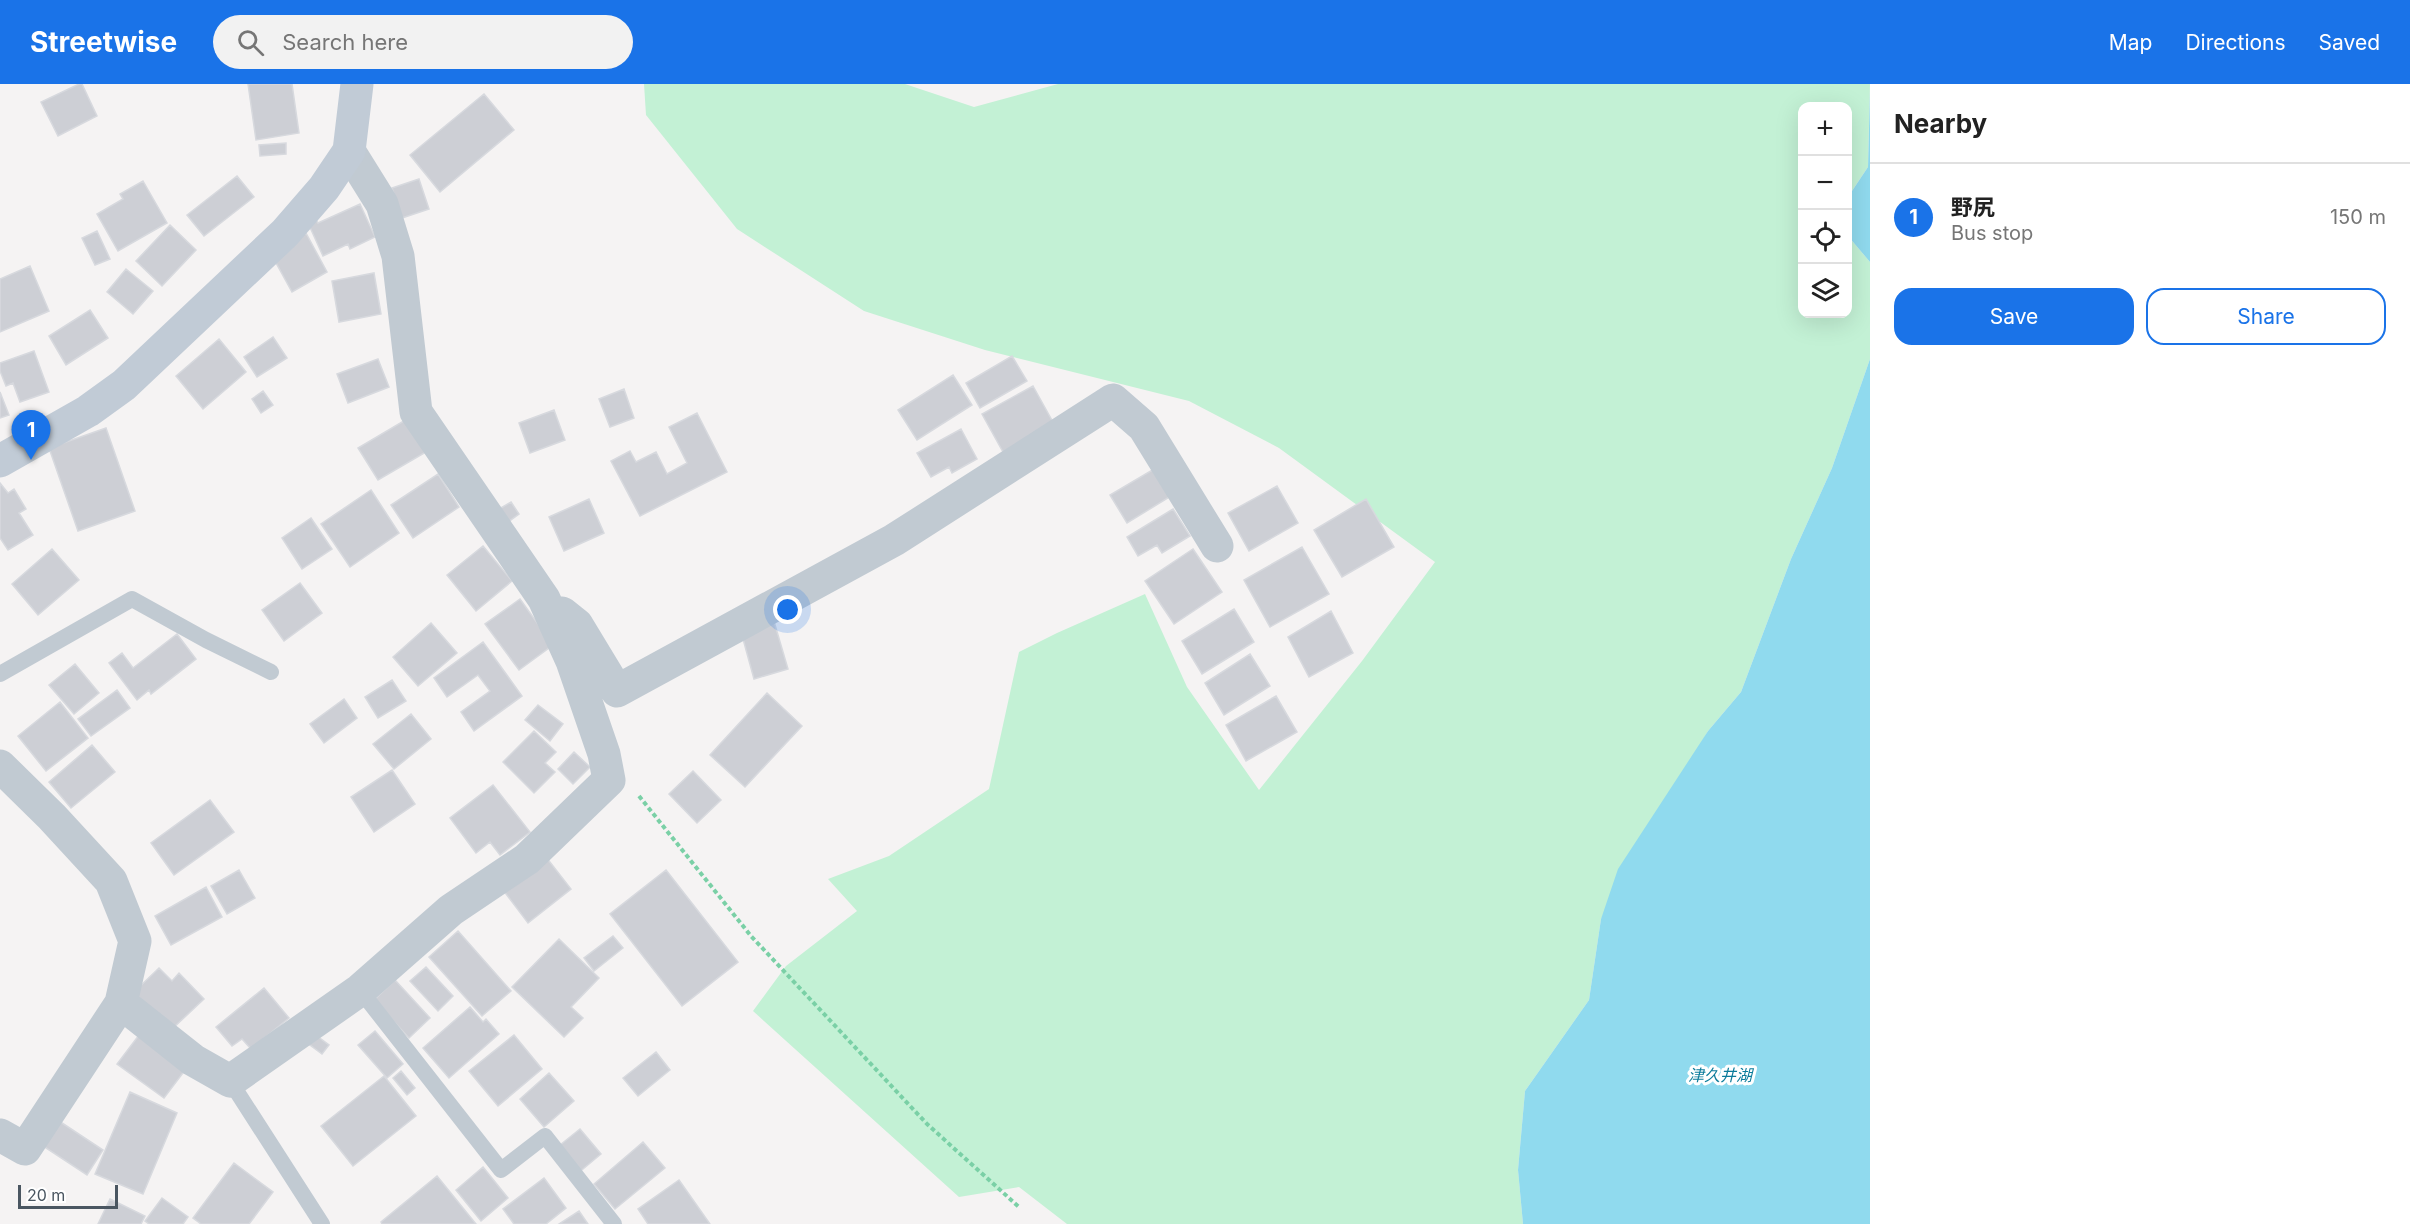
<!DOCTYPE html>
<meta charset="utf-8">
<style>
:root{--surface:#fff;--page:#f2f2f2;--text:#222;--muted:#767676;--line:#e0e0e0;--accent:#1a73e8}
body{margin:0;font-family:Inter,"Noto Sans JP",sans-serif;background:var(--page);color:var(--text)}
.controls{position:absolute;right:18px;top:18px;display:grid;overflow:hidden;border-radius:12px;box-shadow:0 6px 24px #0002}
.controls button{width:54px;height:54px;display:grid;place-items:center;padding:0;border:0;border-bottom:2px solid var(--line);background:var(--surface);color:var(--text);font:30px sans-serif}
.scale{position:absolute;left:18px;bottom:15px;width:100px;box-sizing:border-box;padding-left:6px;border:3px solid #4a5661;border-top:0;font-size:16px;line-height:21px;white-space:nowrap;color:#4a5661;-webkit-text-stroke:4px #fff;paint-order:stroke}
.you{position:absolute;left:788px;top:526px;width:21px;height:21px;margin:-15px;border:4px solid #fff;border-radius:50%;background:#1a73e8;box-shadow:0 0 0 9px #1a73e833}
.badge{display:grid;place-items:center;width:39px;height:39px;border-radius:50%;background:var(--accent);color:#fff;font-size:20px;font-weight:700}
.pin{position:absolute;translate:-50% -50px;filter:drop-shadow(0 2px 3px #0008)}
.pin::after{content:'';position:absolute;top:32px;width:21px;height:18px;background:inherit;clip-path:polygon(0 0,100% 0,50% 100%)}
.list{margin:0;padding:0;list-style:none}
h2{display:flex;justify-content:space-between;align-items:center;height:78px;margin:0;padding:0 24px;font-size:26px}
h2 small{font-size:20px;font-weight:400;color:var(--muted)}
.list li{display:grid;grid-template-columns:39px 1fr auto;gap:18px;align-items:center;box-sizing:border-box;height:108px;padding:0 24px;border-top:2px solid var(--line)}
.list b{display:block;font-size:22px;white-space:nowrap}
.list p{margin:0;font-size:20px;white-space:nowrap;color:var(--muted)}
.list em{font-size:20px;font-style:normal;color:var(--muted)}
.actions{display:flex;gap:12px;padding:18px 24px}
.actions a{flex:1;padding:14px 0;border:2px solid var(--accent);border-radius:18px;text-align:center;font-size:21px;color:var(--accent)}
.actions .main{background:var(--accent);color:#fff}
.icon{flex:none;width:33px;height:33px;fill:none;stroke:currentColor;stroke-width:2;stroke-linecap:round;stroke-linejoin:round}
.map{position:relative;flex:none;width:1870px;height:1140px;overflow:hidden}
header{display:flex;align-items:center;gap:36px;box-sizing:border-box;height:84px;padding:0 30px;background:var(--accent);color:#fff}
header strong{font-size:28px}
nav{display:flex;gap:33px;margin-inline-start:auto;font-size:21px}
.search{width:420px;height:54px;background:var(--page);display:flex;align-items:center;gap:15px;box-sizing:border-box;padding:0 21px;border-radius:33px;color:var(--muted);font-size:22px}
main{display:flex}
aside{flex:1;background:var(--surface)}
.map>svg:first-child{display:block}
.green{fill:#c3f1d5}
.water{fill:#90daee}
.building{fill:#cdcfd5;stroke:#d7d9de;stroke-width:1.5}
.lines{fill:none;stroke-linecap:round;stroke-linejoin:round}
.path{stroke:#7ad0a6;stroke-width:4;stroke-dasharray:4.5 3;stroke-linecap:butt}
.lane{stroke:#c1cad2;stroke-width:16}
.street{stroke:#c1cad2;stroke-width:33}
.secondary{stroke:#c1cbd6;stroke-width:33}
.labels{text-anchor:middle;stroke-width:6;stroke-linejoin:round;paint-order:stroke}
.water-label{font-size:16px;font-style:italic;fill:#0c7c9b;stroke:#fff}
</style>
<header>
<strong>Streetwise</strong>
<div class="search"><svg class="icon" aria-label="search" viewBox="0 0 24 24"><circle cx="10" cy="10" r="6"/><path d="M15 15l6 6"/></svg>Search here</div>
<nav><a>Map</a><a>Directions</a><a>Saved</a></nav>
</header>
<main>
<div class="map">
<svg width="1870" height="1140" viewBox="0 0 1870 1140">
<rect width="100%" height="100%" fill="#f5f3f3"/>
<path class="green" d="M644,0H905L974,23L1058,0H1870L1868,83L1848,113V22H1802V230H1848V152L1870,178V275L1832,384L1791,475L1741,608L1708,647L1601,835L1589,916L1525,1007L1518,1086L1523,1140H1067L1019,1103L959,1113L753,927L786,882L857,827L828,795L889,772L989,705L1019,568L1057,549L1145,510L1187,603L1259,706L1362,577L1435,478L1279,364L1189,317L985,266L864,227L737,145L646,31Z"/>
<path class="water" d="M1870,7V178L1848,152V113L1868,83Z
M1870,275V1140H1523L1518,1086L1525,1007L1589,916L1601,835L1618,785L1708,647L1741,608L1791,475L1832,384Z"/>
<path class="building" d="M79,0H82L97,32L58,52L41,18Z
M248,0H292L299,49L256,56Z
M484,10L514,46L440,108L410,71Z
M286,59V70L260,72L259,61Z
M237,92L254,113L204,152L187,131Z
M419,95L429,125L402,134L392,104Z
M143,97L167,139L118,167L97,130L123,115L120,110Z
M360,120L375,153L350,165L348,160L323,172L308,139L316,136L318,139Z
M170,141L196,166L162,202L136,177Z
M97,147L110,175L95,181L82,154Z
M306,149L327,188L292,208L270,168Z
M30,182L49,227L0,248V195Z
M126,185L153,207L133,230L107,208Z
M374,189L381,230L339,238L332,197Z
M90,226L108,254L66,281L49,252Z
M273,253L287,274L257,293L244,273Z
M219,255L246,288L203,325L176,292Z
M34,267L49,308L20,318L13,299L6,302L0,287V279Z
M1012,272L1027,297L980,324L966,299Z
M378,275L389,303L348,319L337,290Z
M953,291L972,321L917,356L898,326Z
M1033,302L1054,340L1003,368L982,330Z
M624,305L634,334L610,343L599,315Z
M263,307L273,321L261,329L252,315Z
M0,308L9,331L0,334Z
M554,326L565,356L530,369L519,339Z
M697,329L727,388L640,432L611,377L630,367L636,378L656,368L667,390L687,379L669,343Z
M407,335L426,368L378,396L358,364Z
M106,344L135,427L78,447L49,364Z
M961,345L977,375L952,389L949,383L931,393L917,369Z
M1154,385L1171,412L1127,439L1110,411Z
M438,390L459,423L413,454L391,421Z
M0,399L8,409L14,405L26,425L19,429L33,451L8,466L0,454Z
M1277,402L1298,439L1249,467L1228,429Z
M371,406L399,449L350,483L321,440Z
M589,415L604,449L564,467L549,433Z
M1366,415L1394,463L1342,493L1314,446Z
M511,418L519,430L508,438L499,425Z
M1173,425L1190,452L1162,469L1157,461L1138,472L1127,453Z
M311,434L332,465L302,485L282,454Z
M483,462L512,497L476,527L447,491Z
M1302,463L1329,510L1270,543L1244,496Z
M52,465L79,496L38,531L12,500Z
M1193,465L1222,508L1174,540L1145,497Z
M300,499L322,529L284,557L262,526Z
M520,515L553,561L519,586L485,540Z
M1234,525L1254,558L1202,590L1182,557Z
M1331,527L1353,569L1309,593L1288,553Z
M773,534L788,585L754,595L740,544Z
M431,539L457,569L418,602L393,573Z
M177,550L196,575L151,610L149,606L137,616L109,579L122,569L133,584Z
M483,558L522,612L474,647L461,628L490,607L478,591L447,613L434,594Z
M1250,570L1270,602L1224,631L1205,599Z
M75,580L99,609L74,630L49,601Z
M392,596L406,617L378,634L365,613Z
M117,606L130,624L91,652L78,635Z
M767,609L802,642L745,703L710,671Z
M1276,612L1297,648L1246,677L1226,641Z
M344,615L357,634L324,659L310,640Z
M60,618L88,654L46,687L18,652Z
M538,621L563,640L550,657L525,636Z
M411,630L431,655L394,685L373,660Z
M534,647L556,668L545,679L555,688L534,709L503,678Z
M92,661L115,688L71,724L49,698Z
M574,668L590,683L573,700L558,685Z
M392,686L415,720L374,748L351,713Z
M693,687L721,716L697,739L669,710Z
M493,701L530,748L500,771L490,758L476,769L450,734Z
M210,716L234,748L174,791L151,759Z
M546,773L571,805L528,839L503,806Z
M239,786L255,814L227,830L211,802Z
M666,786L738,878L682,922L610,830Z
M206,803L222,833L171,861L155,832Z
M458,847L511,907L482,932L429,873Z
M613,852L623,864L594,887L584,874Z
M559,855L599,894L571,923L583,934L564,953L512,903Z
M426,883L453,912L438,927L410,897Z
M159,884L172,897L179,889L204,915L171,946L134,908Z
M395,896L430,934L409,954L374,916Z
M264,904L289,934L251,965L242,955L232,962L216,943Z
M470,923L483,938L486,935L499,950L449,994L423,964Z
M375,947L403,980L387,994L358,961Z
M313,949L329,961L322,970L306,958Z
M139,951L186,985L164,1014L117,980Z
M514,951L542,985L498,1022L469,987Z
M656,968L670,986L638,1012L623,994Z
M401,987L415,1004L407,1011L393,994Z
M549,989L574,1017L544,1043L520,1015Z
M384,992L416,1032L353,1082L321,1042Z
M130,1008L177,1029L143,1110L95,1090Z
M56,1035L103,1066L87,1091L40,1060Z
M580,1045L601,1070L577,1090L555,1065Z
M643,1058L665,1084L615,1125L594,1100Z
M234,1079L273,1108L249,1140H201L193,1134Z
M483,1083L508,1114L481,1137L456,1106Z
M437,1092L476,1140H382L381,1138Z
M544,1094L566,1124L546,1140H514L503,1125Z
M679,1096L710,1140H648L638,1125Z
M162,1114L188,1133L183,1140H149L145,1137Z
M110,1115L145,1132L141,1140H98Z
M579,1127L588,1140H559Z"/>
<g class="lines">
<path class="path" d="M639,712L751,852L927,1040L1019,1123"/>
<path class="lane" d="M0,590L132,515L206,556L271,588
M360,906L501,1086L545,1052L614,1140
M230,997L322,1140"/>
<path class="street" d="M562,529L577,541L617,607L894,456L1113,316L1144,343L1217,462
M0,682L52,733L111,797L135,857L121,919L25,1065L0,1051
M121,919L193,976L230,997L360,906L451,826L527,775L609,696L604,670L572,577L544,515L416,328L398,172L382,120L349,67"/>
<path class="secondary" d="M0,377L88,327L124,301L285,149L324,104L349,67L357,0"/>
</g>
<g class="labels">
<g class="water-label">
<text x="1720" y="997">津久井湖</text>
</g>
</g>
</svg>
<div class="controls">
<button>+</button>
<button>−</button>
<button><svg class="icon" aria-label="locate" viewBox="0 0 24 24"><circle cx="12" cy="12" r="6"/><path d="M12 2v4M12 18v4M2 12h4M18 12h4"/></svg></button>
<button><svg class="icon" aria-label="layers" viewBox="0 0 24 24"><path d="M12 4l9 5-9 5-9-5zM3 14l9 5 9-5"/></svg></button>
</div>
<div class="scale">20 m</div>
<div class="you"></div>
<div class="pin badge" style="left:31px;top:376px">1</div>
</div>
<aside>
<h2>Nearby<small></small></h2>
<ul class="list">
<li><span class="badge">1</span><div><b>野尻</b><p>Bus stop</p></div><em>150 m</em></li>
</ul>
<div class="actions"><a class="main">Save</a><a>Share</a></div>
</aside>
</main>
